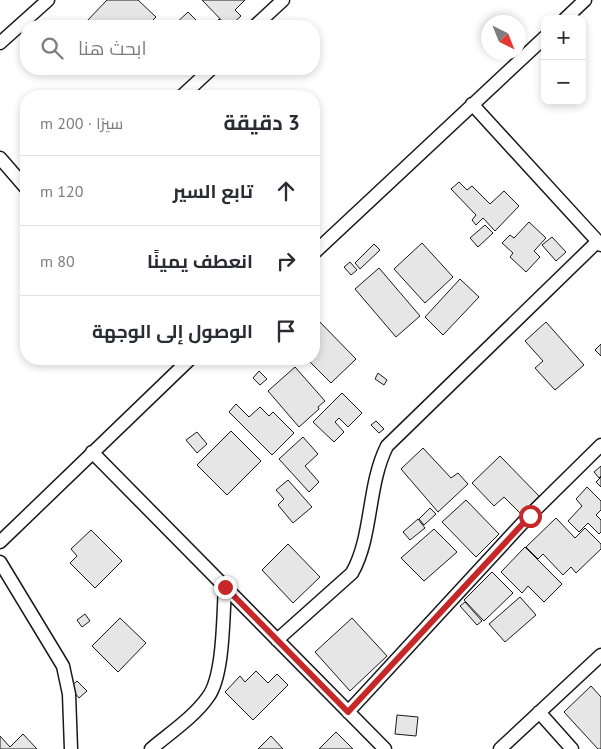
<!DOCTYPE html>
<html lang="ar">
<meta charset="utf-8">
<style>
:root{--surface:#fff;--page:#f7f7f7;--text:#2b2b33;--muted:#7c7c81;--line:#e1e1e2}
body{margin:0;font-family:"PT Sans",Cairo,sans-serif;background:var(--page);color:var(--text);direction:rtl}
.controls{position:absolute;right:15px;top:15px;display:grid;overflow:hidden;border-radius:10px;box-shadow:0 2px 8px #0003}
.controls button{width:45px;height:45px;display:grid;place-items:center;padding:0;border:0;border-bottom:1px solid var(--line);background:var(--surface);color:var(--text);font:25px sans-serif}
.compass{position:absolute;left:481px;top:15px;width:45px;height:45px;border-radius:50%;background:var(--surface);box-shadow:0 2px 8px #0003;rotate:137deg}
.stop{position:absolute;width:15px;height:15px;margin:-11px;border:4px solid #c62828;border-radius:50%;background:#fff}
.stop.end{background:#c62828;border-color:#fff;box-shadow:0 1px 5px #0008}
.list{margin:0;padding:0;list-style:none}
h2{display:flex;justify-content:space-between;align-items:center;height:65px;margin:0;padding:0 20px;font-size:21px}
h2 small{font-size:16px;font-weight:400;color:var(--muted)}
.list li{display:grid;grid-template-columns:32px 1fr auto;gap:15px;align-items:center;box-sizing:border-box;height:70px;padding:0 20px;border-top:1px solid var(--line)}
.list b{display:block;font-size:19px;white-space:nowrap}
.list em{font-size:16px;font-style:normal;color:var(--muted)}
.icon{flex:none;width:28px;height:28px;fill:none;stroke:currentColor;stroke-width:2;stroke-linecap:round;stroke-linejoin:round}
.map{position:relative;flex:none;width:601px;height:749px;overflow:hidden;direction:ltr}
.search{position:absolute;background:var(--surface);box-shadow:0 2px 8px #0003;left:20px;top:20px;width:300px;height:55px;display:flex;align-items:center;gap:12px;box-sizing:border-box;padding:0 18px;border-radius:20px;color:var(--muted);font-size:19px}
.panel{position:absolute;background:var(--surface);box-shadow:0 2px 8px #0003;left:20px;top:90px;width:300px;height:275px;border-radius:20px;direction:rtl}
.map>svg:first-child{display:block}
.building{fill:#e6e6e6;stroke:#1a1a1a}
.lines{fill:none;stroke-linecap:round;stroke-linejoin:round}
.minor-casing{stroke:#1a1a1a;stroke-width:15}
.minor{stroke:#fff;stroke-width:12}
.route{stroke:#c62828;stroke-width:6}
</style>
<div class="map">
<svg width="601" height="749" viewBox="0 0 601 749">
<rect width="100%" height="100%" fill="#fff"/>
<path class="building" d="M107,0H138L156,17L147,26H88L85,23Z
M202,0H245L235,10L241,16L230,26H227Z
M188,12L202,26H173Z
M219,19L226,26H216L214,24Z
M459,182L467,190L472,186L490,204L504,191L519,206L495,231L483,218L476,225L472,220L476,215L451,189Z
M529,222L546,238L534,251L540,257L526,272L510,257L513,253L502,243L510,235L514,238Z
M485,225L493,233L478,247L470,238Z
M552,237L566,252L556,261L542,245Z
M422,243L453,277L425,303L394,269Z
M374,244L380,250L360,269L355,263Z
M350,262L357,270L351,275L344,267Z
M379,268L420,316L396,337L355,289Z
M460,279L479,297L443,335L425,317Z
M315,317L356,359L331,383L308,360L314,359Z
M546,322L584,365L555,390L535,368L543,361L525,341Z
M601,344V356L595,350Z
M295,367L325,401L318,407L319,409L299,427L268,391Z
M259,371L267,379L260,385L253,378Z
M378,373L387,380L384,385L375,379Z
M342,393L362,413L348,427L339,418L335,422L344,432L334,442L313,422Z
M236,404L249,417L260,407L269,416L273,412L294,433L272,455L229,412Z
M376,421L384,429L379,433L371,425Z
M231,431L261,461L227,495L197,465Z
M197,432L207,444L197,453L186,440Z
M303,437L318,454L305,466L319,482L309,492L279,459Z
M423,448L451,478L458,473L468,484L438,512L401,469Z
M500,456L539,496L521,514L504,497L494,506L472,483Z
M601,466V476L599,478L594,472Z
M601,477V487L596,482Z
M288,480L312,507L293,523L278,505L284,499L276,490Z
M587,487L601,501V510L596,515L601,520V532L599,534L588,523L579,532L568,521L582,506L576,499Z
M466,500L499,534L476,557L442,522Z
M430,508L436,514L424,525L419,519Z
M556,518L575,538L585,528L601,544V549L576,573L571,567L563,575L543,554L538,559L526,547Z
M418,519L425,528L410,540L403,532Z
M434,529L457,552L424,581L401,558Z
M91,530L122,561L95,588L70,563L77,556L71,549Z
M288,544L320,577L293,603L262,570Z
M525,547L562,584L544,602L528,586L522,593L501,572Z
M492,572L513,593L484,621L464,600Z
M520,597L536,615L505,642L489,624Z
M465,602L482,621L477,625L460,606Z
M85,614L90,621L82,627L77,620Z
M120,618L146,643L118,672L92,646Z
M352,618L387,656L350,691L315,652Z
M256,671L268,683L277,674L288,685L253,720L225,692L240,676L245,682Z
M77,681L87,691L79,698L70,687Z
M591,686L601,697V749H598L564,712Z
M397,715L418,717L416,736L395,734Z
M336,732L353,749H319Z
M23,734L37,749H0V736L10,747Z
M271,736L283,749H258Z"/>
<g class="lines">
<defs>
<path id="minor" d="M565,19L585,0
M255,26L283,0
M0,43L48,0
M182,96L211,69
M472,104L601,245
M0,158L26,188
M314,253L545,37
M92,452L385,749
M0,542L190,359
M0,562L63,666L69,694L71,749
M277,640L352,573C373,536 367,486 387,446L598,241
M348,712L529,516L601,445
M539,712L572,749
M151,749C170,733 194,717 208,697C224,676 223,615 225,587
M500,749L601,655"/>
</defs>
<use href="#minor" class="minor-casing"/>
<use href="#minor" class="minor"/>
</g>
<g class="lines">
<path class="route" d="M225,587L348,712L530,516"/>
</g>
</svg>
<div class="controls">
<button>+</button>
<button>−</button>
</div>
<svg class="compass" viewBox="-18 -18 36 36"><path d="M0-13l5 13h-10z" fill="#e53935"/><path d="M0 13l5-13h-10z" fill="#7c7c81"/></svg>
<div class="stop" style="left:530px;top:516px"></div>
<div class="stop end" style="left:225px;top:587px"></div>
<div class="search"><svg class="icon" aria-label="search" viewBox="0 0 24 24"><circle cx="10" cy="10" r="6"/><path d="M15 15l6 6"/></svg>ابحث هنا</div>
<section class="panel">
<h2>3 دقيقة<small>سيرًا · 200 m</small></h2>
<ul class="list">
<li><svg class="icon" aria-label="ahead" viewBox="0 0 24 24"><path d="M12 20V5M6 11l6-6 6 6"/></svg><div><b>تابع السير</b></div><em>120 m</em></li>
<li><svg class="icon" aria-label="right" viewBox="0 0 24 24"><path d="M7 20v-9h11M14 6l5 5-5 5"/></svg><div><b>انعطف يمينًا</b></div><em>80 m</em></li>
<li><svg class="icon" aria-label="arrive" viewBox="0 0 24 24"><path d="M6 21V4h12l-3 4 3 4H6"/></svg><div><b>الوصول إلى الوجهة</b></div></li>
</ul>
</section>
</div>
